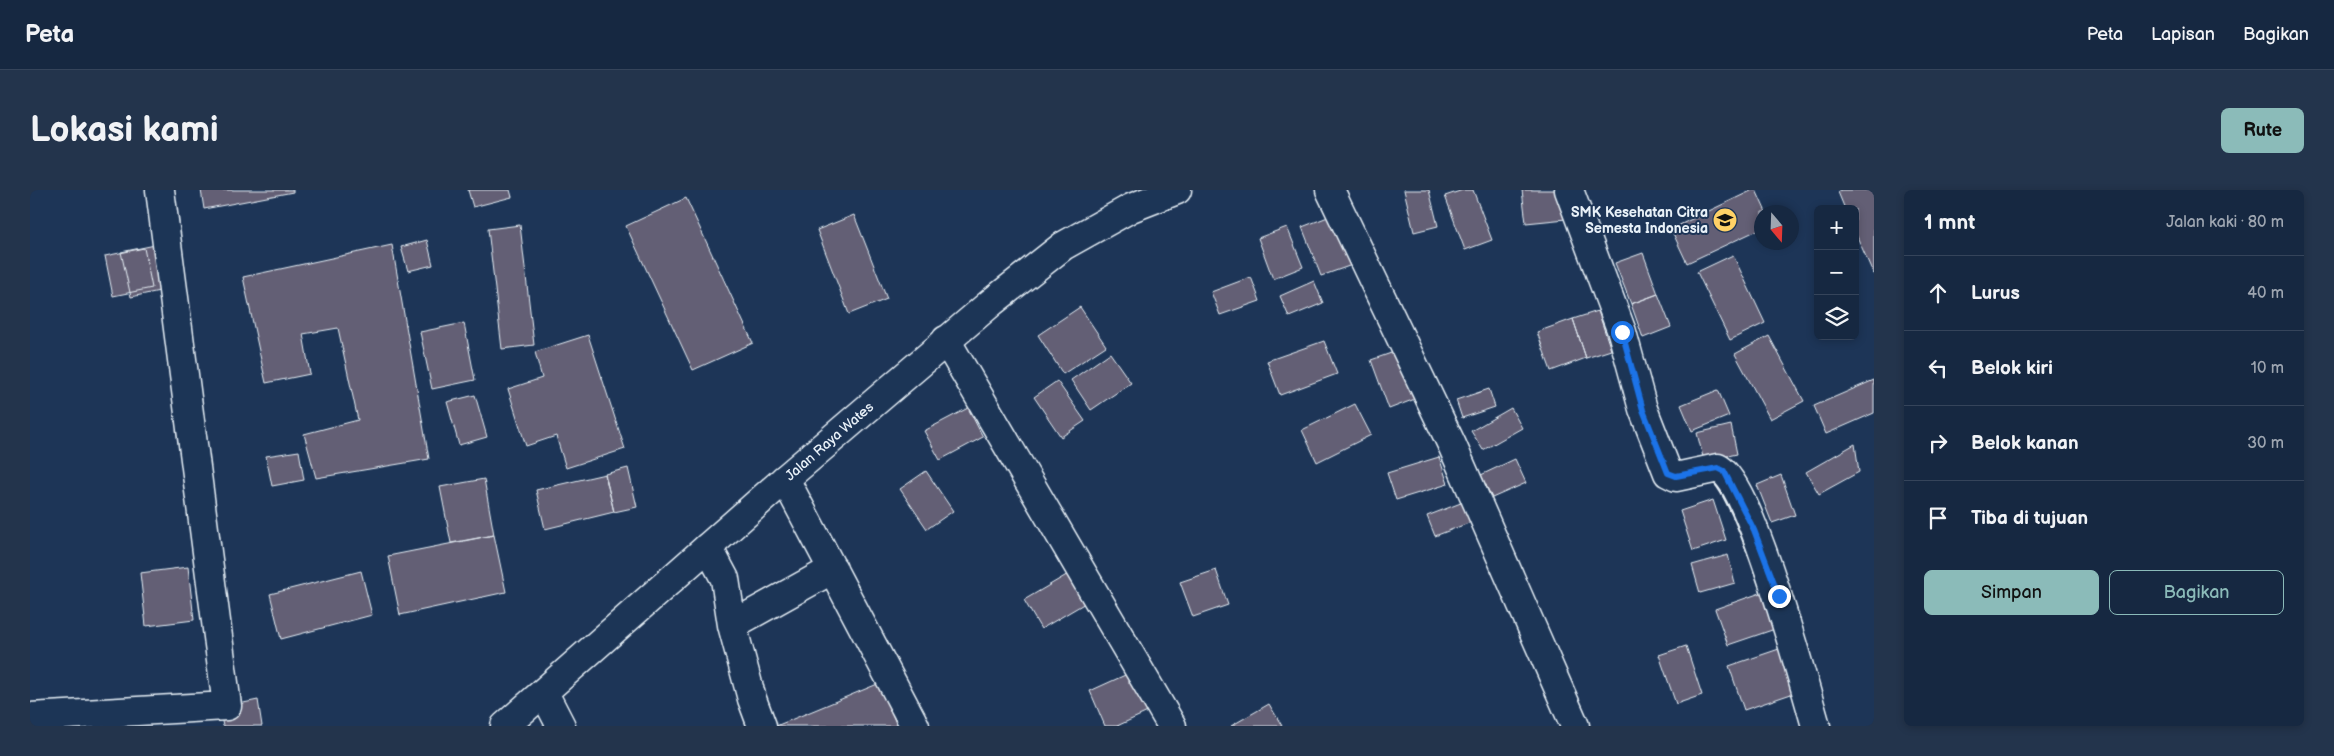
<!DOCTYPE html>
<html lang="id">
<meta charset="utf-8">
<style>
:root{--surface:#162841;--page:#23344c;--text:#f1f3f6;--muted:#9ea6b1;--line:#35445a;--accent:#8bbbb9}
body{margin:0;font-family:"Balsamiq Sans",sans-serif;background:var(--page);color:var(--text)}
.controls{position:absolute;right:15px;top:15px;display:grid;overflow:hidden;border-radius:8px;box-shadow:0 2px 8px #0003}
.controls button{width:45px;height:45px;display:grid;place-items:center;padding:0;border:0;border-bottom:1px solid var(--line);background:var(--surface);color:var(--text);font:25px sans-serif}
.compass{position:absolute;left:1724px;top:15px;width:45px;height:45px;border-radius:50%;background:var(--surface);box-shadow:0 2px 8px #0003;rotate:161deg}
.stop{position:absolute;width:15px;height:15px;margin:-11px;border:4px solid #1a73e8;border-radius:50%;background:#fff}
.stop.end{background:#1a73e8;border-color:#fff;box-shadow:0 1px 5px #0008}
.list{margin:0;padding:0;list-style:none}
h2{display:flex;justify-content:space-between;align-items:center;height:65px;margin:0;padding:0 20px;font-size:21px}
h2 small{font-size:16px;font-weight:400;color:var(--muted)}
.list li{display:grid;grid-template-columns:32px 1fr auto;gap:15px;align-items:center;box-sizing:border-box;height:75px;padding:0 20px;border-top:1px solid var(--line)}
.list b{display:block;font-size:19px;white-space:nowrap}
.list em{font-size:16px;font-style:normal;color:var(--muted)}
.actions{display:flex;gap:10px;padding:15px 20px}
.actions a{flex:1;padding:11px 0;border:1px solid var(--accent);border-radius:8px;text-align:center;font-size:18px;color:var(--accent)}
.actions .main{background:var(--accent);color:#111}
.icon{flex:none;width:28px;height:28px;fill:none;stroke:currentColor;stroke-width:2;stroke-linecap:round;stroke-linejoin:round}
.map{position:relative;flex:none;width:1844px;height:536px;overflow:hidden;border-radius:8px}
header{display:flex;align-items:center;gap:30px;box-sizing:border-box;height:70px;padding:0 25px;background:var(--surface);border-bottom:1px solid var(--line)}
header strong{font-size:24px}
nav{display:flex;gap:28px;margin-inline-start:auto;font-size:18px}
.intro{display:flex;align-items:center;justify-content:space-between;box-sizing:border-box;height:120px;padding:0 30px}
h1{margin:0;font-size:35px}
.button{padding:12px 22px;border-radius:8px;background:var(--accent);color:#111;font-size:18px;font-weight:700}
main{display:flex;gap:30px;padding:0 30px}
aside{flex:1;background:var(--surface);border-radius:8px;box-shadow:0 2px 8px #0003}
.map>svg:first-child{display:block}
.building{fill:#645f74;stroke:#e8f1f8}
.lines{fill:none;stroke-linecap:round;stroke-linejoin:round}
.minor-casing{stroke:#e8f1f8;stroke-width:31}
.highway-casing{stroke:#e8f1f8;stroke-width:31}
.minor{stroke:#1d3557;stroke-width:28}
.highway{stroke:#1d3557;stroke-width:28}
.route{stroke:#1a73e8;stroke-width:6}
.labels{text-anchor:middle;stroke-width:4;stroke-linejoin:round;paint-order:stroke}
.poi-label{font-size:14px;font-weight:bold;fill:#e8f1f8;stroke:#1d3557;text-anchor:end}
.street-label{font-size:14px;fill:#e8f1f8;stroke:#1d3557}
</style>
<header>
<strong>Peta</strong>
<nav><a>Peta</a><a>Lapisan</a><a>Bagikan</a></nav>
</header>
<div class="intro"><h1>Lokasi kami</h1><a class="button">Rute</a></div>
<main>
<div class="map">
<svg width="1844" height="536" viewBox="0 0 1844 536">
<rect width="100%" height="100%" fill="#1d3557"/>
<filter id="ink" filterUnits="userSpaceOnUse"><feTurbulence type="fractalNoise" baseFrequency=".02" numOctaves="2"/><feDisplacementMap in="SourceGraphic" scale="10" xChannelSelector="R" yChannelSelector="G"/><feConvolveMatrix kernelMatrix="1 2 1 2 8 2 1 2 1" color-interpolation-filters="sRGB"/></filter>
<g filter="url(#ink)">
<path class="building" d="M171,0H263V2L174,19Z
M438,0H480L482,7L443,17Z
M1374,0H1399L1408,36L1384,42Z
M1433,0H1443L1462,50L1435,60L1415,6Z
M1492,0H1532L1536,29L1496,33Z
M1723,0H1726L1736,22H1732V38L1657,73L1641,39Z
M1811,0H1844V85L1825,42V19H1815L1808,2Z
M656,8L723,153L663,180L596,36Z
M824,25L857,109L819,124L787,40Z
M1303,25L1322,75L1291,86L1272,37Z
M490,35L504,155L472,159L458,39Z
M1257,37L1273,77L1243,89L1228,48Z
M397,50L403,75L378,81L371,57Z
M130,54L139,99L101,107L91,62Z
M362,55L399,269L286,288L274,244L328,230L308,138L273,144L280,184L236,193L213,87Z
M114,58L122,98L83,106L75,66Z
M1613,63L1628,104L1601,114L1585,73Z
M1703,65L1735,133L1700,150L1667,82Z
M1221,87L1230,111L1190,125L1181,102Z
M1284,91L1293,113L1259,127L1250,106Z
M1628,104L1641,137L1613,148L1601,114Z
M1050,117L1076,156L1033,184L1008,145Z
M1568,121L1581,160L1556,168L1543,129Z
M1543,129L1556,168L1521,181L1507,142Z
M434,133L445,190L402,199L390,142Z
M558,145L595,259L536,278L526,246L496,256L478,199L512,188L505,162Z
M1739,146L1774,211L1740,229L1705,164Z
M1294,151L1307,184L1250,205L1237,171Z
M1367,161L1385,209L1359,219L1341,170Z
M1080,163L1101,193L1061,220L1041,190Z
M1844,190V223L1796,244L1784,216Z
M1027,191L1055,231L1031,247L1004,207Z
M1459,199L1465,217L1432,228L1426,210Z
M1688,200L1699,226L1662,241L1651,215Z
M445,205L457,247L429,255L417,212Z
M1325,214L1341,245L1287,272L1272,240Z
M938,218L953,247L910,270L894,241Z
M1481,218L1492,238L1453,260L1441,241Z
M1701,235L1707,264L1674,271L1667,243Z
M1825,254L1829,282L1789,304L1776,282Z
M269,261L274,290L242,296L236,266Z
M1409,267L1418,294L1366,310L1357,283Z
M1485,269L1496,293L1462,308L1451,285Z
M598,278L607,317L584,322L575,284Z
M896,281L923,321L897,339L870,299Z
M575,284L584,322L515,339L506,300Z
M1751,285L1765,325L1742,333L1727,295Z
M454,289L464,345L421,353L410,297Z
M1683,310L1696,350L1663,361L1650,321Z
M1436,311L1444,331L1405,346L1397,326Z
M464,345L476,402L370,425L358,366Z
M1698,365L1705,393L1670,403L1662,375Z
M158,377L164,430L116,436L110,383Z
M1186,380L1198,415L1163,427L1150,392Z
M331,381L342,425L251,449L240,404Z
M1040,383L1057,412L1011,439L994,410Z
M1736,401L1748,438L1698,455L1685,419Z
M1656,456L1672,505L1646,514L1629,465Z
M1752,458L1767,502L1714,520L1699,476Z
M1104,481L1122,520L1087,536H1075L1060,501Z
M850,493L867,536H746Z
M228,510L232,536H193L189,518Z
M1239,514L1252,536H1201Z"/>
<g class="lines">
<defs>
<path id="minor" d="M1300,0L1422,255L1545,536
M1539,0L1592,142L1613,219L1638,283L1646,287L1688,278C1720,292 1774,495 1786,536
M916,150L1142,536
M755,289L885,536
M678,357L695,389L702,435L722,509L732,536
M702,435L803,379
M514,503L531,536
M0,527L197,516L130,0"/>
<path id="highway" d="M475,536L755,289L962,112L1033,56L1101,18L1147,0"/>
</defs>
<use href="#minor" class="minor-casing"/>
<use href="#highway" class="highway-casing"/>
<use href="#minor" class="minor"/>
<use href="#highway" class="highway"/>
</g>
</g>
<g class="lines" filter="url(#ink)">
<path class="route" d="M1592,142L1613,220L1638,283L1646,286L1688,278L1694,281L1724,340L1749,406"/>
</g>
<defs>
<symbol id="school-disc" viewBox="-11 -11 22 22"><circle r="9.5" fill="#ffd166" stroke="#1d3557"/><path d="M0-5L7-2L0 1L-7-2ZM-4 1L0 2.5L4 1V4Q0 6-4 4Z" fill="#111"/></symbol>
</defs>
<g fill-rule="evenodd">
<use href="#school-disc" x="1681" y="16" width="28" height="28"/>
</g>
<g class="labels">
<g class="poi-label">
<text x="1678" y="27">SMK Kesehatan Citra<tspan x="1678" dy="16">Semesta Indonesia</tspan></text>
</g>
<g class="street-label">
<text transform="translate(799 251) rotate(-41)" y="5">Jalan Raya Wates</text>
</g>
</g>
</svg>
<div class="controls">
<button>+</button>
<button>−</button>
<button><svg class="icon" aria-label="layers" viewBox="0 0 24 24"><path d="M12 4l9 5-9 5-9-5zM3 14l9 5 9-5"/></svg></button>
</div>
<svg class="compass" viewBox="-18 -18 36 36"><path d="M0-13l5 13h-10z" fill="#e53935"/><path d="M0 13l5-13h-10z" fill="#9ea6b1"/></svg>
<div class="stop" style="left:1592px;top:142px"></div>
<div class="stop end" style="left:1749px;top:406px"></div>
</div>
<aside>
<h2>1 mnt<small>Jalan kaki · 80 m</small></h2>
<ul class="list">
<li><svg class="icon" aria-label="ahead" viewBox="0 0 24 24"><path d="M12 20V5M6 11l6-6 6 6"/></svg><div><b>Lurus</b></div><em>40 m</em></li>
<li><svg class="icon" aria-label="left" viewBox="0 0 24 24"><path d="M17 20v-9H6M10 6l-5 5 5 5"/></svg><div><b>Belok kiri</b></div><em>10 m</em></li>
<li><svg class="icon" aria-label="right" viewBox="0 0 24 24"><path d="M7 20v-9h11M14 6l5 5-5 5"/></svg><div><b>Belok kanan</b></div><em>30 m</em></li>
<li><svg class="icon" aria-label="arrive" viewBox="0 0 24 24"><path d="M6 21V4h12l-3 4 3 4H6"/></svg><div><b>Tiba di tujuan</b></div></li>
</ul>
<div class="actions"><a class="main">Simpan</a><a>Bagikan</a></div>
</aside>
</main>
